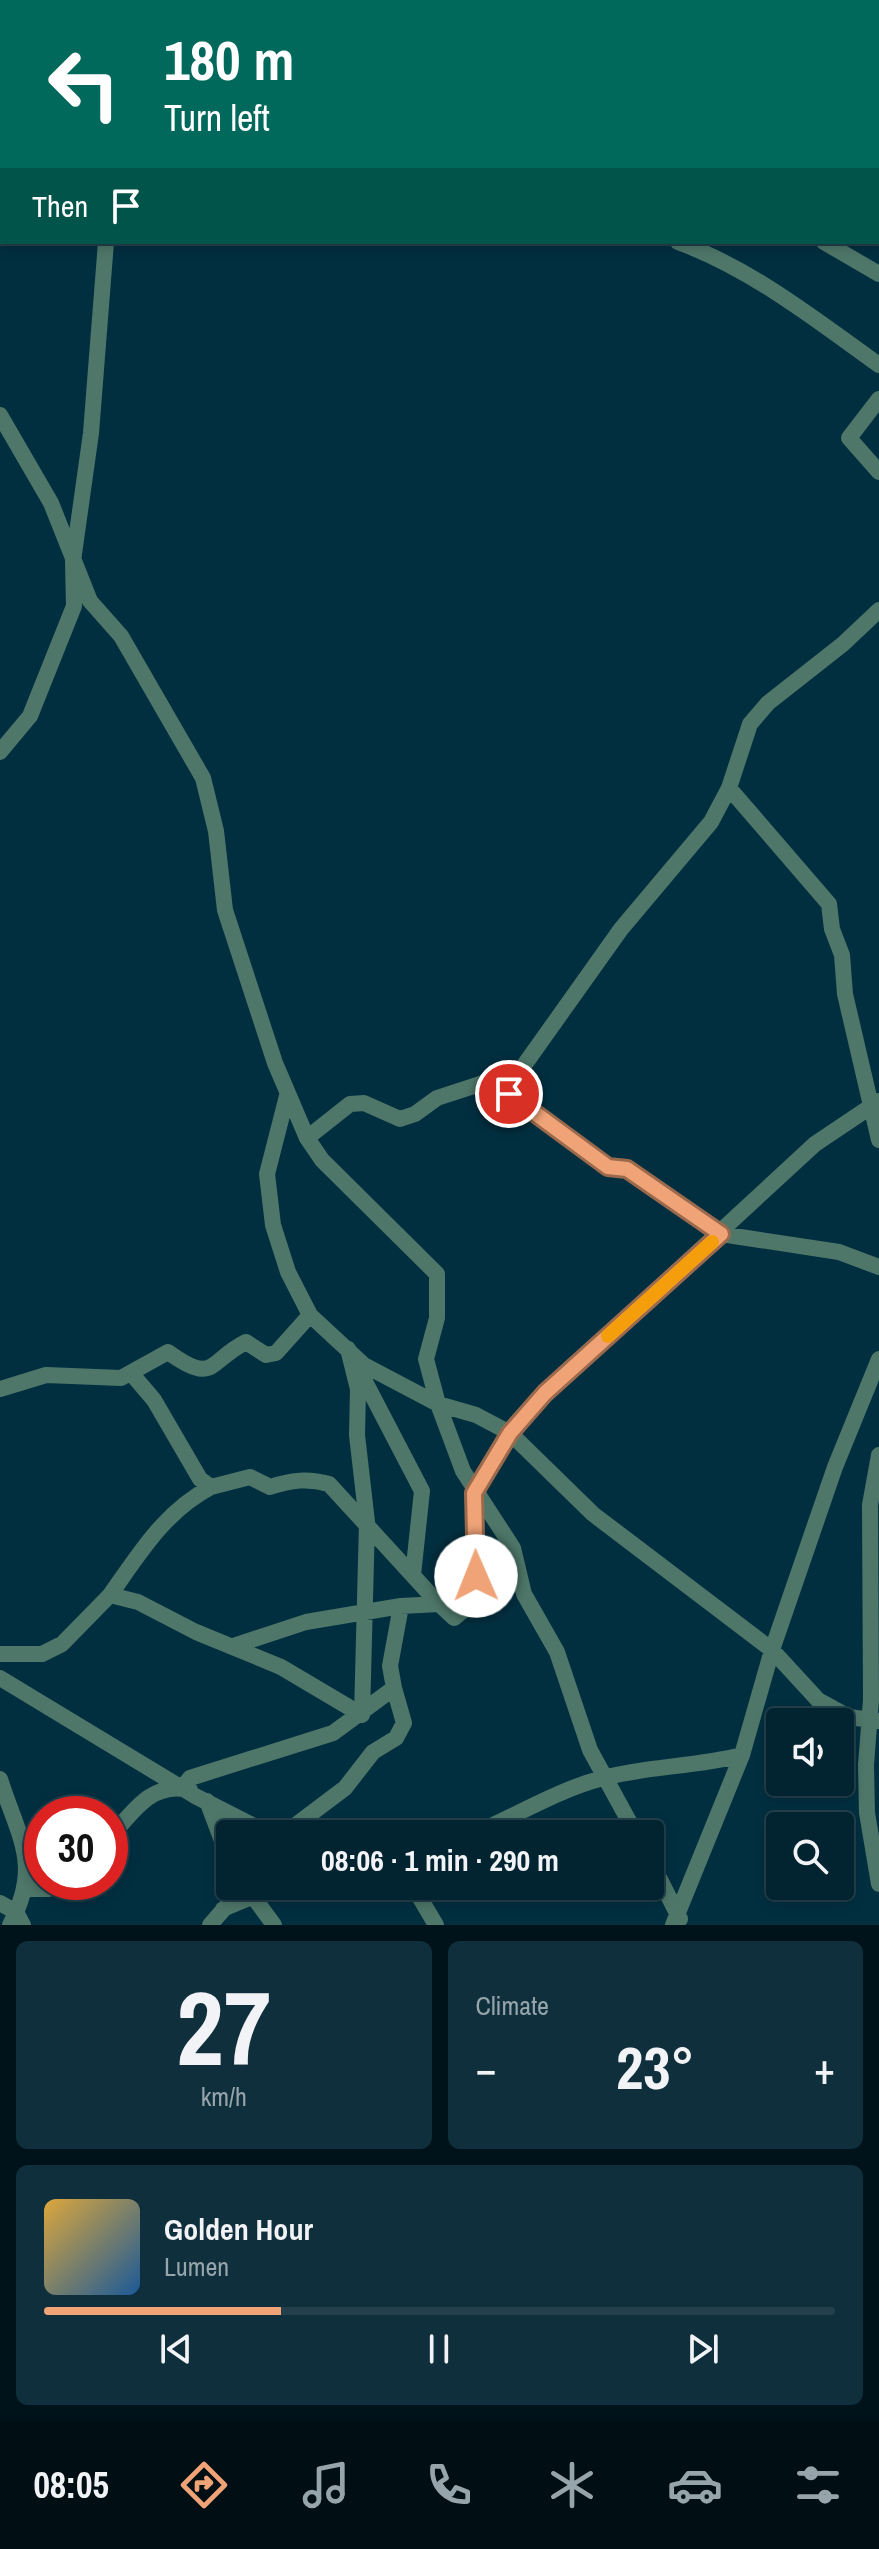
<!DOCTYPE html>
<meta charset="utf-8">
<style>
body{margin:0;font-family:"Archivo Narrow",sans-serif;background:#102f3c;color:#f1f3f6;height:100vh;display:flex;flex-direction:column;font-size:30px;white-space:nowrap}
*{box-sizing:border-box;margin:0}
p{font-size:26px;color:#96a4ab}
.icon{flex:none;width:44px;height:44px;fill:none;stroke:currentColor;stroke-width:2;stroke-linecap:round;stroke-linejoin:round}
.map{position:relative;height:1925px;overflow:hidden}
.details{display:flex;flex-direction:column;gap:16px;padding:16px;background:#01131a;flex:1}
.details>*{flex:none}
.hud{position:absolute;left:0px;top:0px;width:880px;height:244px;box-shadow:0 4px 12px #0003,0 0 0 2px #23404c;background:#00695c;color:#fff;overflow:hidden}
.controls{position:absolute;left:766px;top:1708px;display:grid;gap:16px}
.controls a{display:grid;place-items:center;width:88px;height:88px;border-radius:8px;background:#022330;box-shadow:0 4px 12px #0003,0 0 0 2px #23404c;font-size:40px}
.speed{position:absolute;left:24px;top:1796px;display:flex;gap:16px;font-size:40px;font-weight:700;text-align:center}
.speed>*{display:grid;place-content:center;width:104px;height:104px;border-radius:50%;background:#022330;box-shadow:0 4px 12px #0003,0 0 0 2px #23404c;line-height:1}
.speed .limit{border:12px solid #d22;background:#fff;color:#111}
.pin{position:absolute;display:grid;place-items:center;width:68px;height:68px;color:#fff;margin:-34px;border:4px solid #fff;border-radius:50%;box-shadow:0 2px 8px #0007}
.me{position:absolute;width:88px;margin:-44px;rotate:359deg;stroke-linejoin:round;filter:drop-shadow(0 0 6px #0008)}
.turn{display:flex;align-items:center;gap:28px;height:168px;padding:0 32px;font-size:36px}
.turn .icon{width:104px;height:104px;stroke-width:2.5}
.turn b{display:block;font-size:56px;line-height:68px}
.then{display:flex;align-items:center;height:76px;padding:0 32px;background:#0003;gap:16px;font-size:30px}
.big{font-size:60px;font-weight:800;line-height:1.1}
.details .widget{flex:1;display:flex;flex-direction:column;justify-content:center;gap:12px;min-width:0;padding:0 28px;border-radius:12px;background:#102f3c}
.details .dial{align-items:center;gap:0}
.dial b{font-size:104px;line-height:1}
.song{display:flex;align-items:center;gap:24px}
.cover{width:96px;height:96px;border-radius:12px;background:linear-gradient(135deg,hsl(40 70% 55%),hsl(210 70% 35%))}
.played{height:8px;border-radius:4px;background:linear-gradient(90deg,#efa377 30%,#23404c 30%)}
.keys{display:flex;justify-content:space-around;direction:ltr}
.heat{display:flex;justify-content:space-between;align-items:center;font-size:44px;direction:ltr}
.details .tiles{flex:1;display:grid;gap:16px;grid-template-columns:1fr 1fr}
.widget:last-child{grid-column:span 2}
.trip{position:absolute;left:216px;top:1820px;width:448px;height:80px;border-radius:8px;background:#022330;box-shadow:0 4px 12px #0003,0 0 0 2px #23404c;font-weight:800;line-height:80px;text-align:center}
.tab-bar{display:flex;height:128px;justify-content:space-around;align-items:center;background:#010e13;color:#96a4ab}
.tab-bar .icon{width:56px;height:56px}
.tab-bar .active{color:#efa377}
.tab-bar b{font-size:36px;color:#f1f3f6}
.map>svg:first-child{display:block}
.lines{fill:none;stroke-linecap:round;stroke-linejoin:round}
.street{stroke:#4e7769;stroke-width:16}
.route-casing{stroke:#9b6a4d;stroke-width:20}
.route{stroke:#efa377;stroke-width:14}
.slow{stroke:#f59e0b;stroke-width:14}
</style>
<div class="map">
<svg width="879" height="1925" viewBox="0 0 879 1925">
<rect width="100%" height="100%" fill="#022f40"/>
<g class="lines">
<!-- street -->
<path class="street" d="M70,0L71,2
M233,0L235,2
M546,0L549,2
M867,2V0
M878,46L879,45
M678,242C752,269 816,320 879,365
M824,242L879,274
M879,399L849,438L879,472
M0,415L51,503L90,601L121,636L203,778L216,831L225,910L275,1063L307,1138L322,1160L437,1274V1318L426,1359L438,1404L463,1471L513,1548L524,1594L557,1652L590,1750L636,1834
M0,752L30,716L74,606L73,561L91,433L106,242
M729,788L829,904L832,929L842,955L845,994L879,1140
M493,1083L608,1167L627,1169L721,1234L839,1252L879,1267
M287,1096L267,1174L273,1225L288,1272L310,1315L364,1365L438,1404L476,1415L510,1433L593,1514L772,1650L818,1700L849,1717L879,1721
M307,1138L350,1104L364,1103L400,1119L415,1114L437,1098L520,1071L621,929L711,822L729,788L750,724L768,703L843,644L879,610
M131,1373L154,1400L200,1479L211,1487L250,1477L270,1487C291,1480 308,1478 329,1484L439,1604
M0,1389L46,1375L121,1378L168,1352C215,1386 208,1361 246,1342L266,1355L276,1353L310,1315
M879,1455L870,1505L871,1700L866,1765L867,1813L879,1884
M110,1595C140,1553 164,1512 211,1487
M233,1646L306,1622L401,1606
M0,1654H42L62,1644L110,1595L138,1602L196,1632L281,1667L362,1715L367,1522L357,1435L358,1389L348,1349L422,1491L413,1575
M0,1678L195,1796L270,1834
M0,1779C19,1839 42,1864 10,1925
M190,1790L186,1783L190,1778L333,1733L394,1688L390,1666L401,1606L439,1604L454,1618L471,1604L476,1576L474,1493L510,1433L545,1393L815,1144L879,1101
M207,1801L230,1862
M284,1834L345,1788L373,1752L396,1738L404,1723L394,1688
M473,1834C516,1816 557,1790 603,1778C648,1766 695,1767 742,1755
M110,1837C132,1814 149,1784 184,1789
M650,1860L680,1919
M413,1886L436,1925
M24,1889H48L65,1882
M249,1891L274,1925
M0,1903L16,1912L23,1925
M223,1909L277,1886
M210,1925L244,1886
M673,1925L742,1755L772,1650L835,1467L879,1359"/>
</g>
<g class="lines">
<defs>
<path id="route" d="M476,1576L474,1493L510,1433L545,1393L721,1234L627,1169L608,1167L509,1094"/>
</defs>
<!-- route casing -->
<use href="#route" class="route-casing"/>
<!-- route -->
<use href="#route" class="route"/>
<!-- slow -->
<path class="slow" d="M608,1336L712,1242"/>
</g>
</svg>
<div class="controls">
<a><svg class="icon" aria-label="sound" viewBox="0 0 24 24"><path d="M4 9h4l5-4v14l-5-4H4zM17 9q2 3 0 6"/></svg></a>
<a><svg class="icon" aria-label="search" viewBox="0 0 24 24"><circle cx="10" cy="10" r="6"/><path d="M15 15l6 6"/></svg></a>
</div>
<div class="speed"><div class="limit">30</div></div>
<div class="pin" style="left:509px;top:1094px;background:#d93025"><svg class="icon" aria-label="arrive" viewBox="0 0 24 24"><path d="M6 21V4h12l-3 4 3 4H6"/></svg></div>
<svg class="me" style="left:476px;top:1576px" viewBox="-20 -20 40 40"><circle r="19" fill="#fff"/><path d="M0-13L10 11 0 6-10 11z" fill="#efa377"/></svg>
<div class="trip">08:06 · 1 min · 290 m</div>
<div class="hud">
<div class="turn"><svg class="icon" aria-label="left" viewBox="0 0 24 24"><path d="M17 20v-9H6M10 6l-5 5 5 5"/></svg><div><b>180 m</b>Turn left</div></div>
<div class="then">Then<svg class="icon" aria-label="arrive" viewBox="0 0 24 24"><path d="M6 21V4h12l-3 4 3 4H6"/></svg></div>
</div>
</div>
<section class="details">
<div class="tiles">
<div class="widget dial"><b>27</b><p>km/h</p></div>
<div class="widget"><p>Climate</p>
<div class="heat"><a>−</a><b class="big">23°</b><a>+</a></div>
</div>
<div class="widget">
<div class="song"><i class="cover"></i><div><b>Golden Hour</b><p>Lumen</p></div></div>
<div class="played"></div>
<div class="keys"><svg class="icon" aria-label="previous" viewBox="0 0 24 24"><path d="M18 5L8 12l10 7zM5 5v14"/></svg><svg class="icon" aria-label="pause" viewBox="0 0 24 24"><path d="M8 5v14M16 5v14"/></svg><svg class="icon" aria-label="next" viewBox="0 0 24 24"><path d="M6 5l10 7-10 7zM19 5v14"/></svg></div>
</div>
</div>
</section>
<nav class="tab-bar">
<b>08:05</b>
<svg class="icon active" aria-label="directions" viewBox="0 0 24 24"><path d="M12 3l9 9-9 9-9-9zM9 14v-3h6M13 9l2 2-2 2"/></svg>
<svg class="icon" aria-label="music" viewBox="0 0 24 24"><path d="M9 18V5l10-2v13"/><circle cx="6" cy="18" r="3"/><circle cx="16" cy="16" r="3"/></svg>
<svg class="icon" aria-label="phone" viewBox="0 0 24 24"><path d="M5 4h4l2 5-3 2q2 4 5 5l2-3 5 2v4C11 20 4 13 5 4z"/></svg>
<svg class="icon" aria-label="climate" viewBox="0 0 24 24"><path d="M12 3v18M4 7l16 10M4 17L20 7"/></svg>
<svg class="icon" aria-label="car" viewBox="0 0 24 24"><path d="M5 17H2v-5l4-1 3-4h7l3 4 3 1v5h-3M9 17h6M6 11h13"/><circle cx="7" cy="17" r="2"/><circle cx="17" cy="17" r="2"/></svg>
<svg class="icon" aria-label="filters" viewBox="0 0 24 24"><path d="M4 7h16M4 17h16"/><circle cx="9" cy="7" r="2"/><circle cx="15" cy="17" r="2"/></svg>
</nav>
